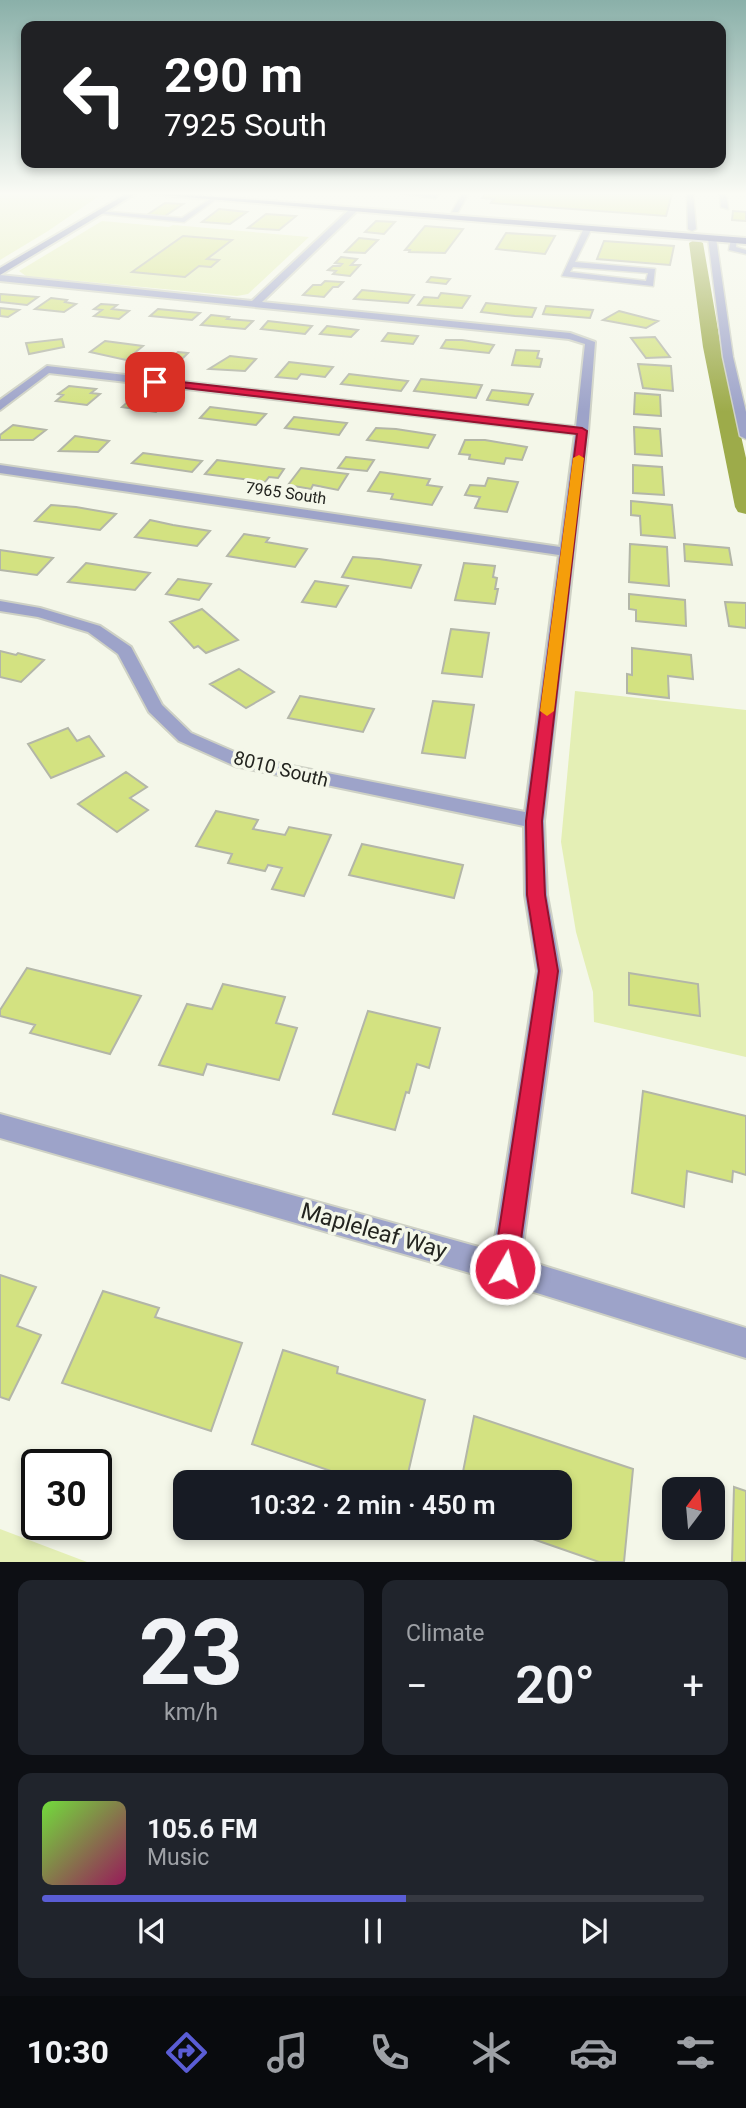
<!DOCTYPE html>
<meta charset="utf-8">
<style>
body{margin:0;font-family:Roboto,sans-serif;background:#20242c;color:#f1f3f6;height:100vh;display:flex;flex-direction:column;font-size:26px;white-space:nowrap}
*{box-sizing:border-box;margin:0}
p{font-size:23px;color:#9ea1a6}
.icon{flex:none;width:38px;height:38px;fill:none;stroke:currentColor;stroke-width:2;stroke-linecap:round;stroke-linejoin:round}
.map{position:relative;height:1562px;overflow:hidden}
.side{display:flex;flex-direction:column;gap:18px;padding:18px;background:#0d0f14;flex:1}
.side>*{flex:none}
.hud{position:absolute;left:21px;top:21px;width:705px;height:147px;border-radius:14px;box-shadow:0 4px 10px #0003;background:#202124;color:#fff;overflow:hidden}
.needle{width:46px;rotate:16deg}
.controls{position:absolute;left:662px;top:1477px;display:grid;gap:14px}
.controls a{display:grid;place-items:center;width:63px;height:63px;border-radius:14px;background:#171b24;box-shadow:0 4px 10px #0003;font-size:35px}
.speed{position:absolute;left:21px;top:1449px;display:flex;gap:14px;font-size:35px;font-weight:700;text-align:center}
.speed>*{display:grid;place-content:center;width:91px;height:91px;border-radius:50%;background:#171b24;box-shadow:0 4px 10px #0003;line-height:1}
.speed .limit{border:4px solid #111;border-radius:10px;background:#fff;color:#111}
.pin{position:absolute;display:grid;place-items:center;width:60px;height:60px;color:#fff;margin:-30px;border-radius:14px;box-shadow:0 4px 10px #0006}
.me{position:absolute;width:77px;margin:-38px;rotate:8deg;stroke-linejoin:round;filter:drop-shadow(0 0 5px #0008)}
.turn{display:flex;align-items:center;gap:24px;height:147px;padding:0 28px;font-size:32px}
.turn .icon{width:91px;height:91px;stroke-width:2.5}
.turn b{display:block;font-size:49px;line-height:60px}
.big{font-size:52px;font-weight:600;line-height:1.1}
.side .tile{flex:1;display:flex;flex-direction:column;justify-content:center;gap:10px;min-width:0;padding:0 24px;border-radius:14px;background:#20242c}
.side .dial{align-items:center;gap:0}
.dial b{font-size:91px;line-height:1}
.song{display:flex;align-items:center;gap:21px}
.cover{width:84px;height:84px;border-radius:10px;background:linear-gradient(135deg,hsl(100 70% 55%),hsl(330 70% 35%))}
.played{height:7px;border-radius:4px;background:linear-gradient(90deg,#5a5dd5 55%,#363941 55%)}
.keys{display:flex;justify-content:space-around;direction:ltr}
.heat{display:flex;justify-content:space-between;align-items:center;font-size:38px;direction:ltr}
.side .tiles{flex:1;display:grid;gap:18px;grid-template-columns:1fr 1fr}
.tile:last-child{grid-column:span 2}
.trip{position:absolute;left:173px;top:1470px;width:399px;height:70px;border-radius:14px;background:#171b24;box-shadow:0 4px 10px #0003;font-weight:600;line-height:70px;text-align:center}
.dock{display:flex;height:112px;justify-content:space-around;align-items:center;background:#090b0e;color:#9ea1a6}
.dock .icon{width:49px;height:49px}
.dock .current{color:#5a5dd5}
.dock b{font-size:32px;color:#f1f3f6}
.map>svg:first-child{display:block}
.green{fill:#e4efb5}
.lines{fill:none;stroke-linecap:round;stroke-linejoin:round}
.canal{fill:#9dab4a;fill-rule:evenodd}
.building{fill:#d3e281;stroke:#b3b6a8;stroke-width:2}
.service-casing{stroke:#ced1c5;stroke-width:3}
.minor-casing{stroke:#ced1c5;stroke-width:4}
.secondary-casing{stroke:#ced1c5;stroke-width:4}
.primary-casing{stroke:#ced1c5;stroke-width:4}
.service{fill:#9da3c9;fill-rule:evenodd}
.minor{fill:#9da3c9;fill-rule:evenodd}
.secondary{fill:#737bb1;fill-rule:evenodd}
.primary{fill:#575d9f;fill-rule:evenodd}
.route{fill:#e11d48;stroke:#92132f;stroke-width:2}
.slow{fill:#f59e0b}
.labels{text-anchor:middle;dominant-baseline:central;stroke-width:7;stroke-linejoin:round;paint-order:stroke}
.far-street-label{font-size:16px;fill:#23241f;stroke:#f4f7e9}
.street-label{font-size:19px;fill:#23241f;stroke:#f4f7e9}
.near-street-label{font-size:23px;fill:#23241f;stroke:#f4f7e9}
</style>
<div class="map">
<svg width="746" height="1562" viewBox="0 0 746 1562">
<rect width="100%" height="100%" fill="#f4f7e9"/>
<!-- green -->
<path class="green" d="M0,194H93L99,196L48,231L0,260Z
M102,221L169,227L173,225L309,237L248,294L237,296L26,276L19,271Z
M575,691L746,710V1057L594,1022L593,992L576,932L561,842Z
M0,1529L87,1562H0Z"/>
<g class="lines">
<!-- canal -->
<path class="canal" d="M696,239L703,243L721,347L746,458V514L738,512L735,507L703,347L689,243Z"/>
</g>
<!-- building -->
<path class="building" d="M485,194H672L666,216L491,203L494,199L482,198Z
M165,203L183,204L165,216L147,215Z
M219,209L247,212L230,224L202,222Z
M733,211L746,212V221L732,220Z
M266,214L296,216L279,230L248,228Z
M376,221L395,222L384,234L365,232Z
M425,226L463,229L445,253L409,252L410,250H405Z
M506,233L522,234L555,236L545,254L496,249Z
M183,236L232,240L207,259L219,260L211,267L199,266L185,277L132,272Z
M359,238L378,240L365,253L345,252Z
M604,241L674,246L670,265L597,259Z
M341,257L357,259L351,265H360L350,276L333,274L336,271L328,270L333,266H340L342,264L335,263Z
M431,277L450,279L446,284L427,282Z
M325,281L343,282L338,287H333L324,297L303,295L313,285H321Z
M362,290L414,295L408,303L354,299Z
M441,293L470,296L462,308L418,305L424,297L438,298Z
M0,294H1L38,297L27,305L0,302Z
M51,298L67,300L65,302L76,304L64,312L35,309Z
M486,303L536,308L532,317L515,316L481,312Z
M101,304L117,305L112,309L129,311L119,319L94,316L102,310L94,309Z
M546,306L593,310L590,318L543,314Z
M0,308L19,310L8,317L0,316Z
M158,309L200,313L192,320L150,316Z
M619,311L658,321L646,328L603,320Z
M211,315L229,317L227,319L253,321L245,329L201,325Z
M268,321L312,326L305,334L261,329Z
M327,326L358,330L351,337L320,334Z
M388,333L418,336L413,344L382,341Z
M655,337L670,357L646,358L631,338Z
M62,339L64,347L29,354L26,343Z
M446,340H462L494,345L489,353L441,348Z
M105,341L143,346L126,360L90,352Z
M516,350L539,351L537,358L542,359L540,367L512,365Z
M178,352L188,353L175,366L143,362L153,354L173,356Z
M230,356L256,359L245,371L209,369Z
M289,362L333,367L325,377L301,374L297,379L276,377Z
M638,364L671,366L673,391L643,388Z
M349,374L408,381L401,391L341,384Z
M421,379L482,385L476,398L414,391Z
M69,386L96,389L91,393L100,394L87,405L56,401L63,395L58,394Z
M492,390L533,394L528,405L487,400Z
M635,393L660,395L661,416L634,414Z
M133,397L167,402L156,412L122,407Z
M210,407L266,414L256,425L200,418Z
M294,417L347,423L339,435L285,428Z
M13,425L46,430L33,440H0V435Z
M634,427L660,429L662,456L635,454Z
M376,428L396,429L435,435L428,448L367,440Z
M75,436L109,441L98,452L59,451Z
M465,440H485L527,447L522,460L506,458L504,464L469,459L470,455L459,454Z
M143,453L202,461L192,472L132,463Z
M346,457L374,460L367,471L338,468Z
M217,460L284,469L278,478L269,477L265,482L205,474Z
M633,465L662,467L664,495L633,493Z
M301,468L348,474L338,490L313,485L311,489L288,485Z
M380,472L430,479L427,485L442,487L432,505L391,499L393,494L368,491Z
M488,478L518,482L507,512L475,508L480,497L465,495L470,485L485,486Z
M631,501L672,505L675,538L641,535L640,516L631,515Z
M51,505L76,507L116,514L100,530L35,521Z
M150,520L173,525L210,531L197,546L135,537Z
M244,534L269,538L266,542L307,549L295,567L227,556Z
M630,544L667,547L669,586L629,582Z
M684,544L729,548L732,565L685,561Z
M0,550L53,558L37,575L0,570Z
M353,557L379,559L421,565L411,588L342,577Z
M86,563L150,573L135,590L68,582Z
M464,563L495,566L493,577L497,578L495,589H498L495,604L455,600Z
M178,579L211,584L199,600L166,594Z
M315,581L348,586L336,607L302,602Z
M629,594L685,600L686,626L636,621V610L629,609Z
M725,602L746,603V628L729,626Z
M202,609L238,640L206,653L198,646L194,648L170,622Z
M451,629L489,633L482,677L442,673Z
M632,648L691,655L693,679L668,676L669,698L627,693V674L632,675Z
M0,651L16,655L18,653L44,660L21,682L0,677Z
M239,669L274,692L246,708L210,684Z
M300,696L374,709L363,732L288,718Z
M433,701L474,705L465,758L422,753Z
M68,728L77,741L89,736L104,756L51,778L28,744Z
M126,772L147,787L130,798L148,810L117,832L78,804Z
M216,811L258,820L253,829L285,835L289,827L331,835L304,896L272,889L282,868L268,865L265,871L228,863L232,854L196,846Z
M362,844L463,865L454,898L349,875Z
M27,968L141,996L110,1054L30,1033L35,1025L0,1016V1010Z
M629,973L698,984L700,1016L629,1005Z
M223,984L285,997L276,1023L297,1028L279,1080L207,1064L203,1075L159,1065L187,1004L212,1009Z
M368,1011L440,1028L429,1068L417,1064L409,1093L406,1092L395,1130L333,1114Z
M643,1091L746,1116V1175L733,1171L732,1182L687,1171L684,1207L632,1193Z
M0,1275L36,1287L17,1326L41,1335L9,1400L0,1397Z
M103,1291L159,1308L155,1317L242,1343L211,1431L62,1383Z
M283,1350L338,1367L337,1373L425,1400L406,1482H363L252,1444Z
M474,1416L633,1469L624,1562H599L501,1528H560V1482H461Z
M734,1487L746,1491V1562H732Z"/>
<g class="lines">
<defs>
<path id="service" d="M402,194H440L435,198Z
M462,194H468L458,212H452Z
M687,194H693L696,229L692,231L688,229Z
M720,194H726L728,209L721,207Z
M213,197L215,200L184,222L94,213L98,211L182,218Z
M588,226L592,228L575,262L655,269L653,286L562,276L584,228ZM573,267L648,273L646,281L570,272Z
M712,236L716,238L733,357L746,412V439L740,436L723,357L708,238Z
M731,238H737L736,247L746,250V254L729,250Z"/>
<path id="minor" d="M351,208L358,210L262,302L570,333L595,342L588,431L544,821L547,895L561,971L521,1259L746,1328V1358L505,1283L0,1138V1114L493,1251L537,971L525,895L524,826L235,766L179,741L149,712L118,654L88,632L38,617L0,611V601L40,608L100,626L131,647L162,705L191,733L246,757L525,812L559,555L0,473V465L560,547L575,434L49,373L0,410V400L47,366L576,427L585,344L569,339L0,281V275L252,301Z"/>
<path id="secondary" d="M126,194H135L0,275V268Z"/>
<path id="primary" d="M150,194H179L746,238V244Z"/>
</defs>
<!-- service casing -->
<use href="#service" class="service-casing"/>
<!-- minor casing -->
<use href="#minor" class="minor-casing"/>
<!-- secondary casing -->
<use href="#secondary" class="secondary-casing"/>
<!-- primary casing -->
<use href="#primary" class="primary-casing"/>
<!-- service -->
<use href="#service" class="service"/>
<!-- minor -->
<use href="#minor" class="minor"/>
<!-- secondary -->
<use href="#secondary" class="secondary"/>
<!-- primary -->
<use href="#primary" class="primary"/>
</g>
<!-- sky -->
<linearGradient id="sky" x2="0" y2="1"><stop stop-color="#8ab0a9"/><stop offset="0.47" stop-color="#fafbf5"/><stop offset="1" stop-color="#fafbf5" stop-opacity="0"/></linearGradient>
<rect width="746" height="412" fill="url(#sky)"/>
<!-- route -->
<path class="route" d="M155,379L582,428L587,431L542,821L545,895L558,971L517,1269L514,1277L505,1281L497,1277L493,1269L539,971L527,895L526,821L577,434L151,384V380Z"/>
<!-- slow -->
<path class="slow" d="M579,455L584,458L554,711L547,716L540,711L573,458Z"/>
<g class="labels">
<!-- far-street labels -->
<g class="far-street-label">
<text transform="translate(286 493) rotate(8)">7965 South</text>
</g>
<!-- street labels -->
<g class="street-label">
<text transform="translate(281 769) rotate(14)">8010 South</text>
</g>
<!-- near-street labels -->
<g class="near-street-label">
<text transform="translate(374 1231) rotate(16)">Mapleleaf Way</text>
</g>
</g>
</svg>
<div class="controls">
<a><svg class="needle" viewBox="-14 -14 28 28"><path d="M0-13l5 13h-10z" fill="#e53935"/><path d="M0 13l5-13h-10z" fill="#9ea1a6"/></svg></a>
</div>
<div class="speed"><div class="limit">30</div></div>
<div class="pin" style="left:155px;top:382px;background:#d93025"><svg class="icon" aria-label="arrive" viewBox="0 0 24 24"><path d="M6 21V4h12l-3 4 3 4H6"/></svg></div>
<svg class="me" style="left:505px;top:1269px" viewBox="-20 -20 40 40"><circle r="17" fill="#e11d48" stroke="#fff" stroke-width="3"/><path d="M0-11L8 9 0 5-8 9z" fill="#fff"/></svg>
<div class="trip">10:32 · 2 min · 450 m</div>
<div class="hud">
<div class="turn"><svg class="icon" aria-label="left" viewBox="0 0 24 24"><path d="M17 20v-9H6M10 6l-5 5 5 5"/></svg><div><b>290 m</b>7925 South</div></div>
</div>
</div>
<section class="side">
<div class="tiles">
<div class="tile dial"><b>23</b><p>km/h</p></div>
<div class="tile"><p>Climate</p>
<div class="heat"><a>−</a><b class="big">20°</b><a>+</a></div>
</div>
<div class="tile">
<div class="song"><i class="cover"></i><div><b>105.6 FM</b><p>Music</p></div></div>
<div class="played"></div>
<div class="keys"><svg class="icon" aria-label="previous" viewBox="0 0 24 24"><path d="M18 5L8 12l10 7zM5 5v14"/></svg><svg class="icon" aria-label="pause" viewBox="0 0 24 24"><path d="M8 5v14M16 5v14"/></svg><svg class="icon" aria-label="next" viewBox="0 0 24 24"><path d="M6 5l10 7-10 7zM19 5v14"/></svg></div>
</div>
</div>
</section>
<nav class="dock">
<b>10:30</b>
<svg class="icon current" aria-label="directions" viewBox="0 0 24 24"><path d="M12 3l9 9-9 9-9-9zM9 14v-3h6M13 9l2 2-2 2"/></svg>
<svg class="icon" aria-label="music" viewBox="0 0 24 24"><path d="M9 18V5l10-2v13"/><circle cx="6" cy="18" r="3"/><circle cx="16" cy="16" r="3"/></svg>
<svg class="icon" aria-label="phone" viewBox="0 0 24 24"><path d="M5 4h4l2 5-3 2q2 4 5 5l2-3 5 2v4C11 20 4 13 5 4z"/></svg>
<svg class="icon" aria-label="climate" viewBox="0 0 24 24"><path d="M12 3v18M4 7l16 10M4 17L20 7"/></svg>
<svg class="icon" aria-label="car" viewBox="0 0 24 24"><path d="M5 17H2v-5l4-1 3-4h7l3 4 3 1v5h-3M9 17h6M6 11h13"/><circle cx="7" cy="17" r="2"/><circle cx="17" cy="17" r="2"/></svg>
<svg class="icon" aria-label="filters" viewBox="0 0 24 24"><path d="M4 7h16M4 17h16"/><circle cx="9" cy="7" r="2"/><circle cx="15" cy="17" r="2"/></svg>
</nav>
